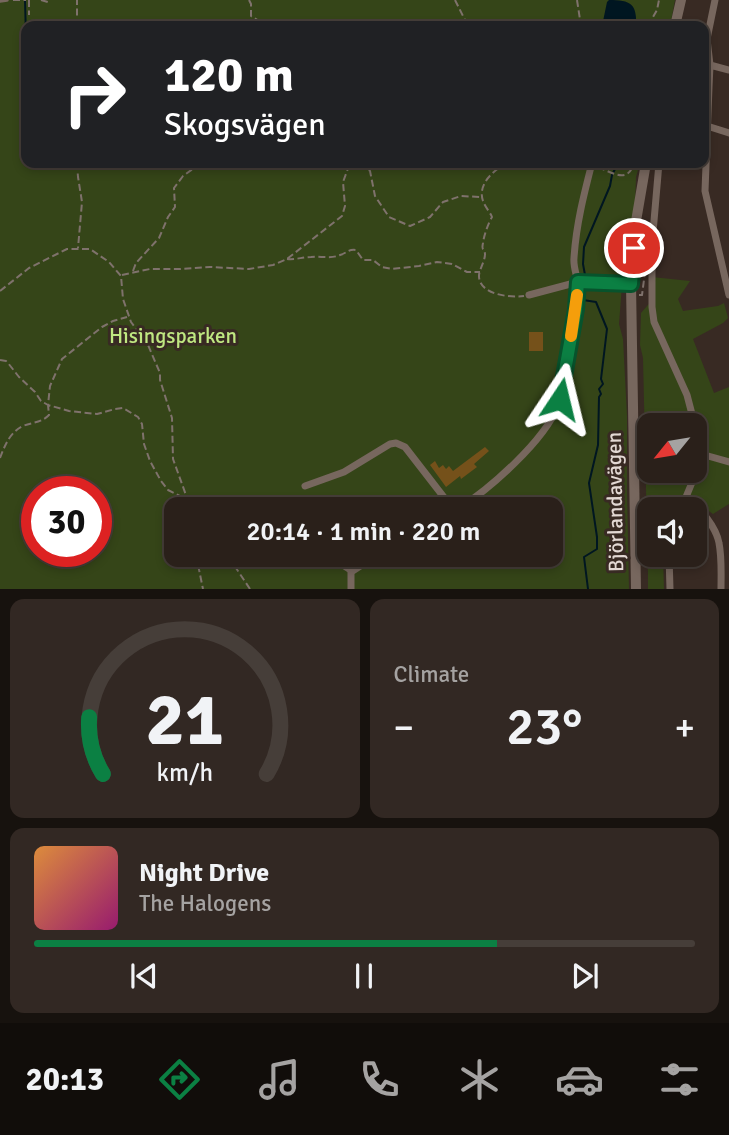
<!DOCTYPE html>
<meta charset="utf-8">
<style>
body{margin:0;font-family:Signika,sans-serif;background:#322823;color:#f1f3f6;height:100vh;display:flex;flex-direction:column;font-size:26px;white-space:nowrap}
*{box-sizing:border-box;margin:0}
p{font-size:23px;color:#a5a3a2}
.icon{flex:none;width:38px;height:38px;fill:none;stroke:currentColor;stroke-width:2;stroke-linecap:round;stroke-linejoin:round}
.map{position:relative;height:589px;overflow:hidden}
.details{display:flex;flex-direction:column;gap:10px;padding:10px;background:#17120e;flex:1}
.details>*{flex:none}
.banner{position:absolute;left:21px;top:21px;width:688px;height:147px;border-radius:14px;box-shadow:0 4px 10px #0003,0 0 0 2px #463e39;background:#202124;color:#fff;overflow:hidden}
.needle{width:46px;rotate:240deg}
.tools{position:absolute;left:637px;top:413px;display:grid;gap:14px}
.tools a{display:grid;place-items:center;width:70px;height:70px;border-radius:14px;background:#2a201a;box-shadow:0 4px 10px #0003,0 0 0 2px #463e39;font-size:35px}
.speed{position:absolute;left:21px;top:476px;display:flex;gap:14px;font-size:35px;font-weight:700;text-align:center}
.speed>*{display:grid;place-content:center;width:91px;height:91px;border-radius:50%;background:#2a201a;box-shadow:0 4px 10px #0003,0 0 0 2px #463e39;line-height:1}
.speed .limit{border:10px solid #d22;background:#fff;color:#111}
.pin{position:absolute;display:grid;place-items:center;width:60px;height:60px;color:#fff;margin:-30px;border:4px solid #fff;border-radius:50%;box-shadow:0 2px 7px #0007}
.me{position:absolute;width:77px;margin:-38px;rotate:10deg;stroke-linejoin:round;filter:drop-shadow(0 0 5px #0008)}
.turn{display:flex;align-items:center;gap:24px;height:147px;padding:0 28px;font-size:32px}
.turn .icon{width:91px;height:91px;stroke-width:2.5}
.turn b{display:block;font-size:49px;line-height:60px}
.big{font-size:52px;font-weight:600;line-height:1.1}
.details .card{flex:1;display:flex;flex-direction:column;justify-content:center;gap:10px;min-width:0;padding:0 24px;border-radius:14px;background:#322823}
.details .dial{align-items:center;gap:0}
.dial svg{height:182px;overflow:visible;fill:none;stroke:#463e39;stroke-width:7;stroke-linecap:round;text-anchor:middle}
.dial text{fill:#f1f3f6;stroke:none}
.song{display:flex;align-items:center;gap:21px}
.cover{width:84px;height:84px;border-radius:10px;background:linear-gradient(135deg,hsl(30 70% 55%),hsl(320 70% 35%))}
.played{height:7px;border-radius:4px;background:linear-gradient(90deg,#0b8043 70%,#463e39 70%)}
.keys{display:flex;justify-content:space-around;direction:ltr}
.heat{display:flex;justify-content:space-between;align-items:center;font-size:38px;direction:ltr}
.details .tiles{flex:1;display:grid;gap:10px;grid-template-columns:1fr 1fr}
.card:last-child{grid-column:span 2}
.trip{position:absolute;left:164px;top:497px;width:399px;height:70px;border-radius:14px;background:#2a201a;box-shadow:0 4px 10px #0003,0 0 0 2px #463e39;font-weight:600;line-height:70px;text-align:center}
.tabs{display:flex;height:112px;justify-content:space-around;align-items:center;background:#110d0a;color:#a5a3a2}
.tabs .icon{width:49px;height:49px}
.tabs .active{color:#0b8043}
.tabs b{font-size:32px;color:#f1f3f6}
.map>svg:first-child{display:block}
.green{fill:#354518;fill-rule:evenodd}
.water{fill:#001621}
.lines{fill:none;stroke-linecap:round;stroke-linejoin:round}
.stream{stroke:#001621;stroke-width:2}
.building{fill:#75511a}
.path{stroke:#7f726c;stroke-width:2;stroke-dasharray:7 3.5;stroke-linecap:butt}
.lane{stroke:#77675e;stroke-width:3.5}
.street{stroke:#77675e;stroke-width:7}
.secondary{stroke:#77675e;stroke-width:10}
.route-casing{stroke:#07532c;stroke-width:18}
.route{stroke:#0b8043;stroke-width:12}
.slow{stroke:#f59e0b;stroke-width:12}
.labels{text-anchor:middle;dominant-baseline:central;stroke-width:6;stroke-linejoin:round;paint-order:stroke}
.park-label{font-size:21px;fill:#bfe781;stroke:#382a23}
.street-label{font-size:21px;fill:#e3d9d4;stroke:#382a23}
</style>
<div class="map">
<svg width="729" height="589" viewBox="0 0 729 589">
<rect width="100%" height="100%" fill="#382a23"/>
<!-- green -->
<path class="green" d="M0,0H675L670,26H26V163H640L636,177L635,206L631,233L623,272L619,324L623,339L627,416V489L629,589H0ZM37,492H96V551H37ZM177,509H551V555H177Z
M652,277L690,281L678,299L683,311L718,306L724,303L728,318L723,323L693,339L714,393L729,387V504L713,514L685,494L682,496L675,509H649V555H663L664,589H648V575L643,358L640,345L641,313L653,299ZM649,425H695V471H649Z"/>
<!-- water -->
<path class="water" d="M609,0C631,0 637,4 636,26H602L607,2Z"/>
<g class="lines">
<!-- stream -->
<path class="stream" d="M25,0L26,37
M585,275L583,264L584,247L610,186L612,175L618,163
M585,288L583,300L596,302L607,329L601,379L603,384L599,389L601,394L599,397L598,445L589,483L597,537V549L584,557L588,589"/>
</g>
<!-- building -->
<path class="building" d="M529,332H543V351H529Z
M485,447L489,451L474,464L477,467L461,479L460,476L446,487L430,465L435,461L439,468L443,465L446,469L449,466L453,471Z"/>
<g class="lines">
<!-- path -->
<path class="path" d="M13,0H26
M29,0V15
M41,0L48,2
M249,0L251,4V16L267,26
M455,0L468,26
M577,0L581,26
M77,26V0
M648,26L657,10L659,0
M77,163L78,177L82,202L78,248
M361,163L370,171L375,196L389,217L410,226L430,217L443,202L461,196L481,197
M507,163C494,170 477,184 483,201C485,207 490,212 492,217C488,224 484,235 483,243C481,252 484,246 485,254C485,261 480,268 479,275C478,295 511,298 524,296
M598,167C613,173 628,184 634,163
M287,259C296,260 302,257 311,257C320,256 331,259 340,255C347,253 348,249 356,250L363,260H373L382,267L392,269L419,266L437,262L452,264L467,272H480
M133,271L136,263L159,238L168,217L175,207L174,188L183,176L201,163
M122,275L150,269H179L210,267L249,269L273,265L287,259L342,216L345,206L343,182L350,163
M0,291L29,268L67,249H90L109,262L121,276L123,299L131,322L148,345L160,373V380L172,418L173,459L191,509
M639,295H642L645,272H646
M0,360L6,361L8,363L19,377L35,392L41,401L48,405L69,411L97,414L115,409L123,408L138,417L142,424L144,444L150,461L161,481L168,490L186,499
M0,458C5,445 10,432 23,426C33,422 41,423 49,415L48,405L50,386L62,359L102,327L113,321L127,317
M196,555L203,589
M217,555L232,562L250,589
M246,555L251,558L311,568"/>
<!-- lane -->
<path class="lane" d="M0,1L7,0
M312,563L338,564L349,571"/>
<!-- street -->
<path class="street" d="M715,0L707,39L710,65L709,87L705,191L729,295
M710,65L729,70
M707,126L729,133
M659,163L652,244V307L654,322L687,395L699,441L701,454L698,468L681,509
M529,295L578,282L631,284
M701,454L729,462
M305,486L344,472L390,444L396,443L405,447L453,509
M688,497C700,509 716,526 719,543C722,558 721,574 721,589
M458,509C490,489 544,441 558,406C563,393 564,377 566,364C571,339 580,308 578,284C577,275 573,267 574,258C576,225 584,194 592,163
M669,555L670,589
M351,589V572L377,555"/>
<!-- secondary -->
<path class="secondary" d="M675,26L681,0
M636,589L631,284L635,227L646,163"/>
</g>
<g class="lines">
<defs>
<path id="route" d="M560,399L576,309L578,282L631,284L634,248"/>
</defs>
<!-- route casing -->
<use href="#route" class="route-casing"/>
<!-- route -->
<use href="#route" class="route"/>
<!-- slow -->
<path class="slow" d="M571,336L577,295"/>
</g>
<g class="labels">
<!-- park labels -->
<g class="park-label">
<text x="173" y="336">Hisingsparken</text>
</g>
<!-- street labels -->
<g class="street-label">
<text transform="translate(615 502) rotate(-91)">Björlandavägen</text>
</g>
</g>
</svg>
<div class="tools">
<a><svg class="needle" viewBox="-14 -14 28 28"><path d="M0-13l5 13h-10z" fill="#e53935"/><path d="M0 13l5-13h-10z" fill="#a5a3a2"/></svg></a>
<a><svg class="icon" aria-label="sound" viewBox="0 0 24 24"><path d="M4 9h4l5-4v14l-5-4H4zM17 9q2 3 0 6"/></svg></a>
</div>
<div class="speed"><div class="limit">30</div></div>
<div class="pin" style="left:634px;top:248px;background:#d93025"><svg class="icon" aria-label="arrive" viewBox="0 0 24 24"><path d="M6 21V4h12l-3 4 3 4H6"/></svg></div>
<svg class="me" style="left:560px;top:399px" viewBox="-20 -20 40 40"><path d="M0-17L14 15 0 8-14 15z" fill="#0b8043" stroke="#fff" stroke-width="4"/></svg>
<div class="trip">20:14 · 1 min · 220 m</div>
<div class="banner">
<div class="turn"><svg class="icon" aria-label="right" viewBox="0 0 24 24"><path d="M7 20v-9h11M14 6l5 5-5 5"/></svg><div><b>120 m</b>Skogsvägen</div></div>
</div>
</div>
<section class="details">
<div class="tiles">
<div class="card dial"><svg viewBox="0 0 100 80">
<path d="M14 69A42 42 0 1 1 86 69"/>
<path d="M14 69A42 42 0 0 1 8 44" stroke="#0b8043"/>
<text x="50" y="56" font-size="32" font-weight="700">21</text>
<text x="50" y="72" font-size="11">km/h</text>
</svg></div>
<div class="card"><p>Climate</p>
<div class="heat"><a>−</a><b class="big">23°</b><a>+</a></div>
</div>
<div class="card">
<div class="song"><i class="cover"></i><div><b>Night Drive</b><p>The Halogens</p></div></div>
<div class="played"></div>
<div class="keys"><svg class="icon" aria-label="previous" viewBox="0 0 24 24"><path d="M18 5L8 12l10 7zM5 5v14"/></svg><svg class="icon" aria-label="pause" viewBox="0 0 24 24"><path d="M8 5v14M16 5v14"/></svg><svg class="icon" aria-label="next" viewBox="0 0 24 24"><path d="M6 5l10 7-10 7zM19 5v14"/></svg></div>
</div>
</div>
</section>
<nav class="tabs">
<b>20:13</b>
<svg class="icon active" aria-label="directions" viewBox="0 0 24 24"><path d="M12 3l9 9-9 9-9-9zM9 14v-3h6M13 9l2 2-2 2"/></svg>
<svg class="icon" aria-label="music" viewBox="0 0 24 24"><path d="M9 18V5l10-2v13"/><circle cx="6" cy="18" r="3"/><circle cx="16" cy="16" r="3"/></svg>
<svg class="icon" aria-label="phone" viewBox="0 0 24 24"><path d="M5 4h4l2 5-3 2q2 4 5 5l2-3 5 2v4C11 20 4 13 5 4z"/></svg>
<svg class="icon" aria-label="climate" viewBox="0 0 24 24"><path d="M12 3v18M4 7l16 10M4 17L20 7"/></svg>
<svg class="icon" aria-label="car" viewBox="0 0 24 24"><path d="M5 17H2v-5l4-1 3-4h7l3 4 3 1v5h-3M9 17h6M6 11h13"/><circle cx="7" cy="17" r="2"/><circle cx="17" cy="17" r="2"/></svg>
<svg class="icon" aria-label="filters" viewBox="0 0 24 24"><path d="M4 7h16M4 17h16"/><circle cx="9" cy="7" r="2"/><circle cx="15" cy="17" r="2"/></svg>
</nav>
